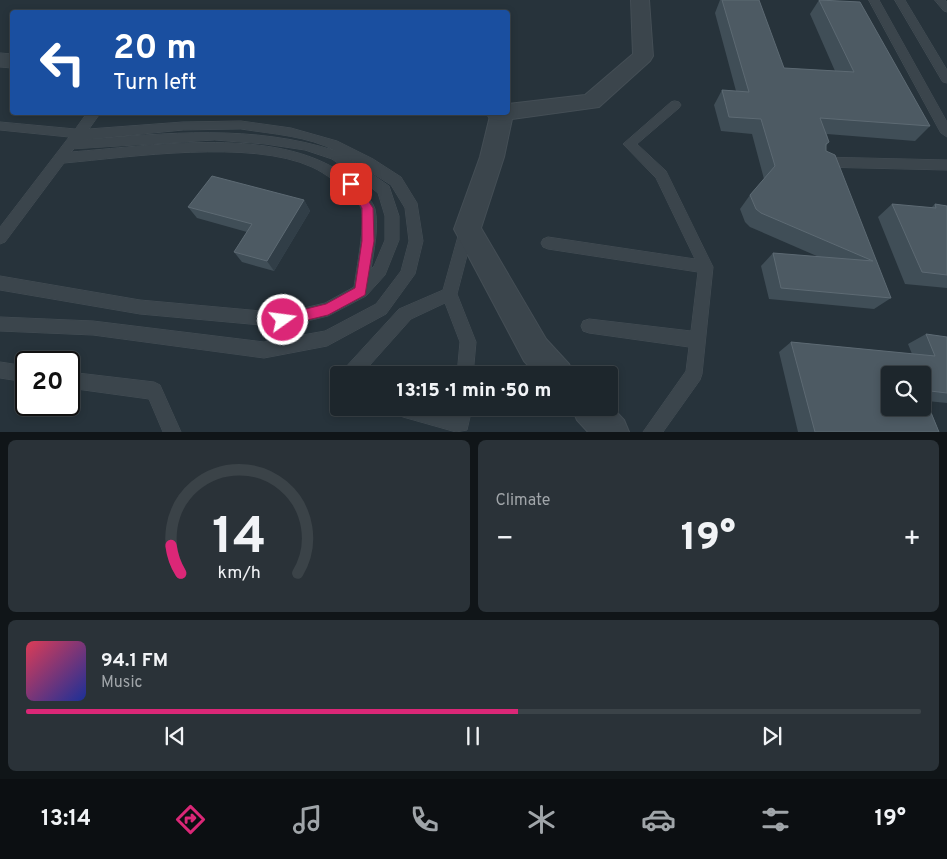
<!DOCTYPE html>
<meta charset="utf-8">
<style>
body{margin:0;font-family:Overpass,sans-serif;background:#2a3238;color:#f1f3f6;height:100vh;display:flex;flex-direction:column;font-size:19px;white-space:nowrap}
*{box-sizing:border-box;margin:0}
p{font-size:16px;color:#a0a5a9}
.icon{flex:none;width:28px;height:28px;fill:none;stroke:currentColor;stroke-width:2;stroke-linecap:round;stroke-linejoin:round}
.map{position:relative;height:432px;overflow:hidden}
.drawer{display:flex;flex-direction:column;gap:8px;padding:8px;background:#101518;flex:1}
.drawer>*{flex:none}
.hud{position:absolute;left:10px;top:10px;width:500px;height:105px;border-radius:5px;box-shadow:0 2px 8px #0003,0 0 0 1px #3b4348;background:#1a4fa0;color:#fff;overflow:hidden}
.controls{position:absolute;left:881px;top:366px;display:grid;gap:10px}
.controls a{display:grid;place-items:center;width:50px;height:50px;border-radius:5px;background:#1d262c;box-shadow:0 2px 8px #0003,0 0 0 1px #3b4348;font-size:25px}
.speed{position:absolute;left:15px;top:351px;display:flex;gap:10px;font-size:25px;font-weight:700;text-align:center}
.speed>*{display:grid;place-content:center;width:65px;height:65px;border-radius:50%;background:#1d262c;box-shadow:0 2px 8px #0003,0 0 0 1px #3b4348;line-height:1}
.speed .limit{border:2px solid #111;border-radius:8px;background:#fff;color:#111}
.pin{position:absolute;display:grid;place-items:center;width:42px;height:42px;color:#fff;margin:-21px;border-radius:10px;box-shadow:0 2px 8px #0006}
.me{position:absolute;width:55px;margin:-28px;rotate:76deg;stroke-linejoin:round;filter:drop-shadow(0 0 4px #0008)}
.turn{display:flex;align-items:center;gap:18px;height:105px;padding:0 20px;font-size:22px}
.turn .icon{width:65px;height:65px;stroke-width:2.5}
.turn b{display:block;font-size:35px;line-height:42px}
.big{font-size:38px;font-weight:800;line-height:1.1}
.drawer .widget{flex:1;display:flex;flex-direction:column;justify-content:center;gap:8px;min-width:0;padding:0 18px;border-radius:8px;background:#2a3238}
.drawer .dial{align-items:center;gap:0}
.dial svg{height:130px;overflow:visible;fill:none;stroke:#3b4348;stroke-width:7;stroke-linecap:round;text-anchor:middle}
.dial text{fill:#f1f3f6;stroke:none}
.song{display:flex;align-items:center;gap:15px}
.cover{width:60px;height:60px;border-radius:8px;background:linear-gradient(135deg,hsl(350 70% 55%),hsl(230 70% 35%))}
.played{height:5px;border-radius:2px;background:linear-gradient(90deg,#db2777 55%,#3b4348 55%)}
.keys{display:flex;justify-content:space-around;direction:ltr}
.heat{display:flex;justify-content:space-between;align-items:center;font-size:28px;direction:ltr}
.drawer .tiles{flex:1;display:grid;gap:8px;grid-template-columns:1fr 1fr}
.widget:last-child{grid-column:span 2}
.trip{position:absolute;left:330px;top:366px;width:288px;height:50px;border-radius:5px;background:#1d262c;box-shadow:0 2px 8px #0003,0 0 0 1px #3b4348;font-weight:800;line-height:50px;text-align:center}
.tab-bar{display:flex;height:80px;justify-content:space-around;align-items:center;background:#0c0f12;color:#a0a5a9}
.tab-bar .icon{width:35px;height:35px}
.tab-bar .active{color:#db2777}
.tab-bar b{font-size:22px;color:#f1f3f6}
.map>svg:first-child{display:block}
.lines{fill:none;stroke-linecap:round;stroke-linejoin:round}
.service-casing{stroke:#444e55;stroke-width:1}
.minor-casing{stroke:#444e55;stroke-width:2}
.tertiary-casing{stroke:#444e55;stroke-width:1}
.service{fill:#3b454c;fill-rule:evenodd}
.minor{fill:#3b454c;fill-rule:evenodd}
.tertiary{fill:#3b454c;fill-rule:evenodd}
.wall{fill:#404e57}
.shaded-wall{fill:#313e47}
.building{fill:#4d5a63;stroke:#5d6a73}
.route{fill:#db2777;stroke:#8e194d}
</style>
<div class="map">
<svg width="947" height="432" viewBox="0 0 947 432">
<rect width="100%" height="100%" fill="#27333b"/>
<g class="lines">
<defs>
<path id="service" d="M869,0H879L947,122V137L941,133Z
M895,0H905L947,70V83L943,82Z
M935,0H945L947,2V12L944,11Z
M675,101L679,102L681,105L679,108L637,144L666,171L713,267L702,374L700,380L663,432H643L686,371L689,347L589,333L583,331L581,326L583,321L589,319L691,331L698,272L548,249L543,247L541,243L543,239L548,237L695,259L656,178L623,144L671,102Z
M88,112H101L89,129L183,122L241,121L291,128L337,141L373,159L401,177L417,203L423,241L415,274L386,314L327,346L264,358L93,335L0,331V317L93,321L264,342L325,331L376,304L401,271L409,241L405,208L391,185L347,157L389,186L399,216V240L385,275L366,296L328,316L283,327L140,314L0,290V276L140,300L283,313L325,303L354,287C356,271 366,221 361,208C355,195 344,186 332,179C326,175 319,170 312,167C251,139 131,157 64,163L5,242L0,244V227L69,137L0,130V122L75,129ZM241,129C273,134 308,136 336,151C253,124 167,133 81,140L183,130ZM215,140L265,144L305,150L332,159L359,178L378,193L385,216V240L374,266L371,269C374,250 379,227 375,209C373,202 366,195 362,190C355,180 347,175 336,169C266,127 150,146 71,152L74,149Z
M821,157L947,160V170L821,167L816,165L815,162L816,159Z
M467,223L472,225L474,229L457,294L476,342L473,375H457L460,342L445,303L411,319L361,375H342L344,369L399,309L443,290L460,229L462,225Z
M0,362L26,366V382L0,378Z
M69,372L154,382L160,385L181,432H163L149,399L69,388Z
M339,380V397L333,395L331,389L333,382Z
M394,408H433L454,413L455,408H472L467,430L456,432L403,417L397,414Z"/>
<path id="minor" d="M631,0H649L653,56L650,61L599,107L512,119L504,157L481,228L546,339L569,364L574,375H537L524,361L454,229L480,157L491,112H508V104L585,95L633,54Z
M609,404L624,420L629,432H588L577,420L572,408H609Z"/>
<path id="tertiary" d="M0,53L12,54V68L0,67Z
M508,106L510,107L514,113L510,119L502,121L489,118L485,112H508Z"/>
</defs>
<!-- service casing -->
<use href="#service" class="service-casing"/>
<!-- minor casing -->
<use href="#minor" class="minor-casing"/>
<!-- tertiary casing -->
<use href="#tertiary" class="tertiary-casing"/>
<!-- service -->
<use href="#service" class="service"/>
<!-- minor -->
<use href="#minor" class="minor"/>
<!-- tertiary -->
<use href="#tertiary" class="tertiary"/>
</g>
<!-- wall -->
<path class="wall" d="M720,0H722L784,68L835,71L810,14L819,0H831L930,126L915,141L827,134L829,142L826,146V151L891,298L874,309L769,299L761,266L773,253L819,257L750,227L745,222L740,209L750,195L764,179L752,134L721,131L714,105L722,90L736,91L715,13Z
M304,200L310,211L274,271L242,262L234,252L247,232L197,218L188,207Z
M892,204L931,208L935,204L947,206V288L905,284L878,217Z
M926,334L947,337V403L927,401L939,432H798L779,352L791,342L912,354L908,344Z"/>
<!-- shaded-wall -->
<path class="shaded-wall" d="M304,200L310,211L274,271L267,261Z"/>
<!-- building -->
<path class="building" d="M722,0H759L784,68L854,72L819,0L860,2L930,126L820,118L829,142L826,144V151L835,155L891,298L781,288L773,253L873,261L761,213L756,209L750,195L775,166L761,119L729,117L722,90L749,92Z
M212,176L304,200L267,261L234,252L252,224L188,207Z
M892,204L936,208L935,204L947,206V275L922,272Z
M926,334L947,337V393L922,390V375H890V408H922V391L939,432H815L791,342L935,356Z"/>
<!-- route -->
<path class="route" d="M351,180L355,181L373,208L374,241L365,295L328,315L283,326L278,324L276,320L278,316L326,304L355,288L362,241V208L346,184Z"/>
</svg>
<div class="controls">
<a><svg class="icon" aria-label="search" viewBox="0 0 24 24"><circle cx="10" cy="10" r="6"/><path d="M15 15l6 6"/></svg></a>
</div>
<div class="speed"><div class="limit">20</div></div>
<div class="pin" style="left:351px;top:184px;background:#d93025"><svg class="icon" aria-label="arrive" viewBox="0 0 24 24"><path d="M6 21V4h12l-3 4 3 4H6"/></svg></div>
<svg class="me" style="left:283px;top:320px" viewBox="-20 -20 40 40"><circle r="17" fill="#db2777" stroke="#fff" stroke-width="3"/><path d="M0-11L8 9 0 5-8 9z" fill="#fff"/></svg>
<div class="trip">13:15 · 1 min · 50 m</div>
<div class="hud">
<div class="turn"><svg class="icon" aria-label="left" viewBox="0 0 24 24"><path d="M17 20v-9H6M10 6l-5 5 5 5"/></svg><div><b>20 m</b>Turn left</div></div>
</div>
</div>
<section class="drawer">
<div class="tiles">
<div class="widget dial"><svg viewBox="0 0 100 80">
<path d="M14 69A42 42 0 1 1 86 69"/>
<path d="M14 69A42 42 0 0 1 8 52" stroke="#db2777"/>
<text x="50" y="56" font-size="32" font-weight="700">14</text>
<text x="50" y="72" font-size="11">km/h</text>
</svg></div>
<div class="widget"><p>Climate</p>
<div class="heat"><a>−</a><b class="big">19°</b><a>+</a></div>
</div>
<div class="widget">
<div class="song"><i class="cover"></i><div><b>94.1 FM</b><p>Music</p></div></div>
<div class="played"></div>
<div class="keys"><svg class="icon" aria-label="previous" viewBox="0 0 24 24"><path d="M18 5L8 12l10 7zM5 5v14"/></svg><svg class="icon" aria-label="pause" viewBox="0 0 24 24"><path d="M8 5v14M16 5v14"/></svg><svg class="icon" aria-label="next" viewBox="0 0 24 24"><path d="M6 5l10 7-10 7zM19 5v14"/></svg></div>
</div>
</div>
</section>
<nav class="tab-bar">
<b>13:14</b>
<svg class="icon active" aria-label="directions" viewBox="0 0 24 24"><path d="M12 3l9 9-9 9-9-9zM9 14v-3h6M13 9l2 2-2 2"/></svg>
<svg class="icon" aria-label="music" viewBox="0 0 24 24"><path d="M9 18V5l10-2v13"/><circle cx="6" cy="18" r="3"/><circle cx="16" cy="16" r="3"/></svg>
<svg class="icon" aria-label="phone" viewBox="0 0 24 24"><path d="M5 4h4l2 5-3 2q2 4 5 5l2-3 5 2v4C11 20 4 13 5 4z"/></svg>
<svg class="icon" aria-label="climate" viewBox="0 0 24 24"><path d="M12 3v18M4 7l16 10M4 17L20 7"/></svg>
<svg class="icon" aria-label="car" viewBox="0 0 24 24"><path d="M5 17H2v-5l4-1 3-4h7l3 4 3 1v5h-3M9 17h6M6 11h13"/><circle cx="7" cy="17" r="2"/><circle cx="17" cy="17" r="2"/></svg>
<svg class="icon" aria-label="filters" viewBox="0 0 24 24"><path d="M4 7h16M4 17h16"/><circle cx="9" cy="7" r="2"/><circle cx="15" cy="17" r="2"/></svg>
<b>19°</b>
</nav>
